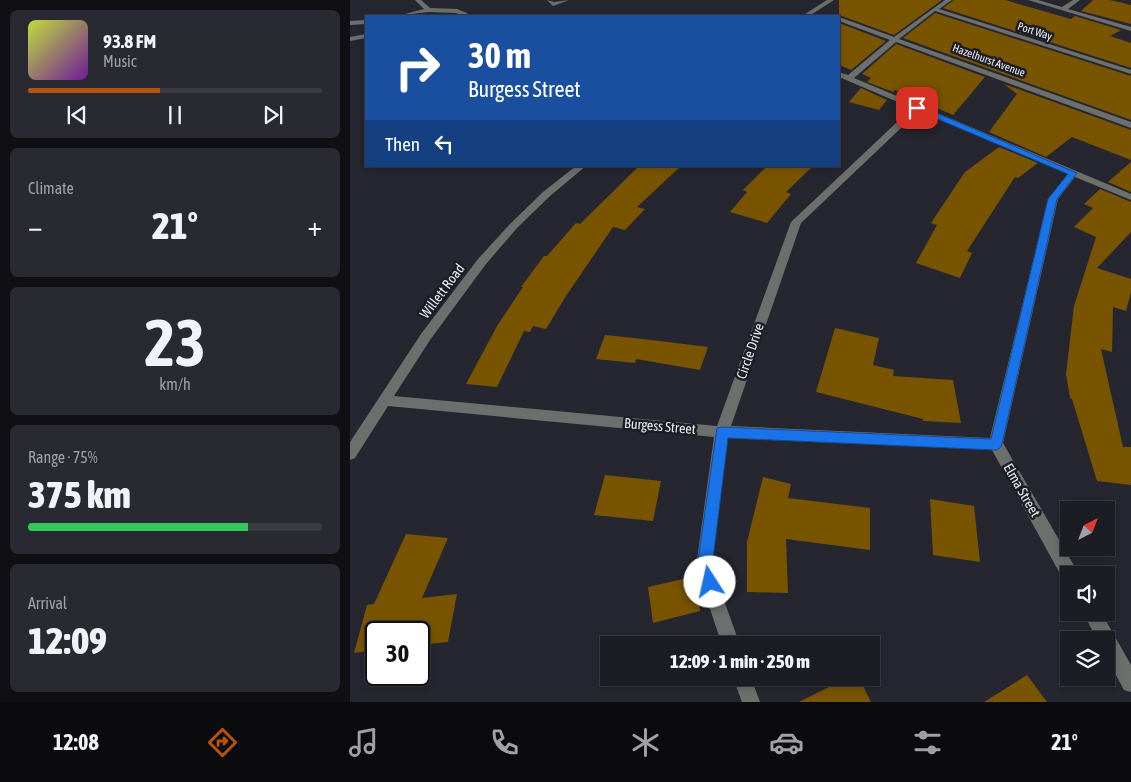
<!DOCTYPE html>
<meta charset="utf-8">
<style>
body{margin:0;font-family:"Asap Condensed",sans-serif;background:#292931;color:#f1f3f6;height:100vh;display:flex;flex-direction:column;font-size:19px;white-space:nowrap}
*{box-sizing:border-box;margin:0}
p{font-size:16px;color:#a0a1a6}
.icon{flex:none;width:28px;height:28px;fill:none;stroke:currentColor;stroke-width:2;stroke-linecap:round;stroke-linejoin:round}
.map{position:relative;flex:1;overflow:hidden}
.details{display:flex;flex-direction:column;gap:10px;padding:10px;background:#0f0f14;width:350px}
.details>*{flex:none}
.banner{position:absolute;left:15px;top:15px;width:475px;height:152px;border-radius:0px;box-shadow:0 2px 8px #0003,0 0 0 1px #3a3a41;background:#1a4fa0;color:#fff;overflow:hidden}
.needle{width:32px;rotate:42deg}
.tools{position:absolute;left:710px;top:501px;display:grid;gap:10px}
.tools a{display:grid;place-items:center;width:55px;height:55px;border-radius:0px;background:#1c1c24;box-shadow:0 2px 8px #0003,0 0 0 1px #3a3a41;font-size:25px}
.speed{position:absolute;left:15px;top:621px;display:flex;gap:10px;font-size:25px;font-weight:700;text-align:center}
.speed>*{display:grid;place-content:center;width:65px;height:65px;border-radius:50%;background:#1c1c24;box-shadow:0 2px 8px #0003,0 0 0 1px #3a3a41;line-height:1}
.speed .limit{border:2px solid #111;border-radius:8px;background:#fff;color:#111}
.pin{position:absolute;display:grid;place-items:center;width:42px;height:42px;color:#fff;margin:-21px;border-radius:10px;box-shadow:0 2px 8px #0006}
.me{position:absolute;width:55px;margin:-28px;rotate:350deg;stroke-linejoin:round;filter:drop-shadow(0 0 4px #0008)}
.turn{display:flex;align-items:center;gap:18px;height:105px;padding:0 20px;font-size:22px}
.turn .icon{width:65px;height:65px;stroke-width:2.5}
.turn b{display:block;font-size:35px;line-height:42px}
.then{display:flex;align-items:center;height:48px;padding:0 20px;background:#0003;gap:10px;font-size:19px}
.big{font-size:38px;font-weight:800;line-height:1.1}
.details .widget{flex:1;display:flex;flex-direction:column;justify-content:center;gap:8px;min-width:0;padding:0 18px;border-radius:8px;background:#292931}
.details .dial{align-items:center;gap:0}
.dial b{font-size:65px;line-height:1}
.song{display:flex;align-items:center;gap:15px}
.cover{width:60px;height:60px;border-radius:8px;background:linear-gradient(135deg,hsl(70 70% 55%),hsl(280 70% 35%))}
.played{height:5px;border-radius:2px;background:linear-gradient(90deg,#b45309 45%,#3a3a41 45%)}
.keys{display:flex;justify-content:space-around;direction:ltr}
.heat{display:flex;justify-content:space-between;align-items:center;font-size:28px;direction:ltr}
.charge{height:8px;border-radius:4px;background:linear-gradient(90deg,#34c759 75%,#3a3a41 0)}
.trip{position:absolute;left:250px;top:636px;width:280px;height:50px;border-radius:0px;background:#1c1c24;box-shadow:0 2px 8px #0003,0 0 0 1px #3a3a41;font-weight:800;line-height:50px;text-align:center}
.tab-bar{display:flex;height:80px;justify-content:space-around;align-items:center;background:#0b0b0e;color:#a0a1a6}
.tab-bar .icon{width:35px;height:35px}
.tab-bar .on{color:#b45309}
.tab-bar b{font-size:22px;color:#f1f3f6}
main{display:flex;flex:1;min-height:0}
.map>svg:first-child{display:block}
.building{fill:#785400}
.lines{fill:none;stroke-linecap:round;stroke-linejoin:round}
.minor{fill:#6b706c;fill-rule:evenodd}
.route{fill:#1a73e8;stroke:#114b97}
.labels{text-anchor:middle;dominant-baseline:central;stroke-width:5;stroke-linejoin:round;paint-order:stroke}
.far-street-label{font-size:11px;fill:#eaeaf1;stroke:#1d1d26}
.street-label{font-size:14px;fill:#eaeaf1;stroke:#1d1d26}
</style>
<main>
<section class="details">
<div class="widget">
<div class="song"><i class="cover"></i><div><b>93.8 FM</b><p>Music</p></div></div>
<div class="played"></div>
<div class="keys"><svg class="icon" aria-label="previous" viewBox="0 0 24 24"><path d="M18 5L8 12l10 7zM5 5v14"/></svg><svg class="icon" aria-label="pause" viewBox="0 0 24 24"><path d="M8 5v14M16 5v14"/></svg><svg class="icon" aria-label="next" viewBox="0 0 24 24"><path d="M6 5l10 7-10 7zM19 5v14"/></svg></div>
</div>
<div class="widget"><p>Climate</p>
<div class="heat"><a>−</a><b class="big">21°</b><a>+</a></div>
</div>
<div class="widget dial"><b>23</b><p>km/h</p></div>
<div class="widget"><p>Range · 75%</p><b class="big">375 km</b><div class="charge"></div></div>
<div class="widget"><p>Arrival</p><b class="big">12:09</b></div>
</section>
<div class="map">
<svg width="781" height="702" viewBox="0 0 781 702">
<rect width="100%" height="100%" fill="#262630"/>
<!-- building -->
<path class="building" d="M489,0H592L544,35L489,15Z
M604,0H655L721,19L725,16L771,30L760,36L781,43V68L593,8Z
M743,0H760L781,5V24L731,11Z
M585,13L781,76V120L553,38Z
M489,23L536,41L501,70L489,65Z
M546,44L635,77L603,115L545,90L543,92L517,82L521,78L512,74Z
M654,84L781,130V160L722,137L696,157L639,132L667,94Z
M511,88L537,100L529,110L499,102Z
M649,147L688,163L668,178L665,177L617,251L622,253L610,278L566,263L587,225L581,223L615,172Z
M781,162V192L758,182Z
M289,166H331L287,207L295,209L275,230L263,227L216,296L196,329L183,326L180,332L174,331L147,387L116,384L147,326L173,287H171L194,256H197L226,223L230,224Z
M417,166H463L436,192L441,194L417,223L380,212L397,192L393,190Z
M750,189L781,202V232L747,268L781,279V292L776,311L763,307L762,352L751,349L773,447H781V485L747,481L722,399L720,398L716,374L724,306L746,237L724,227L743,208L734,204Z
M485,328L529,338L523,365L544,370L543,376L603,380L611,423L573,421V419L466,392Z
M255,335L293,339L358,347L350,370L286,359L285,363L246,359Z
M255,475L311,481L303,521L244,515Z
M413,477L441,484L438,498L520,508V550L436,539L438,593L397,592V542Z
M580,499L624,506L630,562L583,555Z
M56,534L98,538L72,598L107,594L98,642L69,645V632H26V650L4,653L17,605L24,604Z
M346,576L350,611L303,623L298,587Z
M677,675L697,702H634Z
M497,678H509L521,702H449Z"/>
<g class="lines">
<!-- minor -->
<path class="minor" d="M65,0H71L80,8L107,9L117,13L119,16H113L106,13L78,12L47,16L74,9Z
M197,0L204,2L219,0L203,6Z
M477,0H484L459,16H452Z
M595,0H602L589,9L781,70V74L585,11L549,39L781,122V128L546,42L504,78L781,194V200L725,177L708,199L653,443L726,569L728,575H719V583L714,581L642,450L378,438L362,567L390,645H372L346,567L364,437L38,406L5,458L0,460V442L71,334L128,259L160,224L193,192L226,166H236L200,196L167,228L136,264L80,340L44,396L367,426L441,222L562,108L489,77V72L498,75L540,40L489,21V17L544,37ZM569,111L718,174L698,199L640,438L381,426L451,223Z
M678,0H688L712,7L723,0H730L718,9L781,27V31Z
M16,20V24L0,25V21Z
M16,34V38L0,41V37Z
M733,612H751L781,665V692L774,690L756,657V640H747Z
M383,678H401L410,702H392Z"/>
</g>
<!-- route -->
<path class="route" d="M564,106H570L727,173L707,199L652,444L650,448L646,450L378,438L362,567L367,582L365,588L360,590L354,588L347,567L367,428L372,427L641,439L698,199L718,174L564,109Z"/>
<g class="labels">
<!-- far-street labels -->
<g class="far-street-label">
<text transform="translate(685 31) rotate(18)">Port Way</text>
<text transform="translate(639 60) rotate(20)">Hazelhurst Avenue</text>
</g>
<!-- street labels -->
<g class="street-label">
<text transform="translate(92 291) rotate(-53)">Willett Road</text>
<text transform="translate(400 351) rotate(-71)">Circle Drive</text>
<text transform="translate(310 426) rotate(5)">Burgess Street</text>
<text transform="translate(672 490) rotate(60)">Elma Street</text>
</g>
</g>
</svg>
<div class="tools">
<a><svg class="needle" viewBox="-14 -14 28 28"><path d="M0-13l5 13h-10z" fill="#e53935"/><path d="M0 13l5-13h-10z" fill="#a0a1a6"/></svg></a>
<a><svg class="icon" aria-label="sound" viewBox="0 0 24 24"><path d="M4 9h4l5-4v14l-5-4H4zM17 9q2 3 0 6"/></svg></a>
<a><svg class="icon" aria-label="layers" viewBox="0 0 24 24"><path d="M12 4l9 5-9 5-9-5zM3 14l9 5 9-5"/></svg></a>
</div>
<div class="speed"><div class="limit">30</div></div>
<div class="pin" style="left:567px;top:108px;background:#d93025"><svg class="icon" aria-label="arrive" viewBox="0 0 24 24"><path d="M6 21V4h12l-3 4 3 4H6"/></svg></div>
<svg class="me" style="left:360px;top:582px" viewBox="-20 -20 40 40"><circle r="19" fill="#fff"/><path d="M0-13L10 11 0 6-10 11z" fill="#1a73e8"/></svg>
<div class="trip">12:09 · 1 min · 250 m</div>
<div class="banner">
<div class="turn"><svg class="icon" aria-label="right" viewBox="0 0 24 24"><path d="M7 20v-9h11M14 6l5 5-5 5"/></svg><div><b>30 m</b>Burgess Street</div></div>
<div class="then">Then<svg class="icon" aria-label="left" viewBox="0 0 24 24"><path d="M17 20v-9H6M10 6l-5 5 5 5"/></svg></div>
</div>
</div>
</main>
<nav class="tab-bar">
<b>12:08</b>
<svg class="icon on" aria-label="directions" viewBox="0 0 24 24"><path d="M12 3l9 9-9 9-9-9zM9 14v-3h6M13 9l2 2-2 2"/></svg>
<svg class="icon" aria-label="music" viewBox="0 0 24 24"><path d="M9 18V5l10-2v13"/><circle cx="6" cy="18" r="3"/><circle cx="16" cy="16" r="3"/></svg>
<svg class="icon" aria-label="phone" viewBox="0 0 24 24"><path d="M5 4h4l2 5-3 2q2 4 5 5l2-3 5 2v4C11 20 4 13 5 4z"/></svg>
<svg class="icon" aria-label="climate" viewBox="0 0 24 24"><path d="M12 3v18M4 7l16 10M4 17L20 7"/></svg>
<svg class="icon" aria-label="car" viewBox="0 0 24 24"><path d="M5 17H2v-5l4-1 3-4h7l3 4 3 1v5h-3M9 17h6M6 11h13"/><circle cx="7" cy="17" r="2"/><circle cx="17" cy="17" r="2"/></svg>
<svg class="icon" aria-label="filters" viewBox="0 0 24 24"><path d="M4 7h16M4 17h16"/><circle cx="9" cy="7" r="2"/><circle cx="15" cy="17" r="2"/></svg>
<b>21°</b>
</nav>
